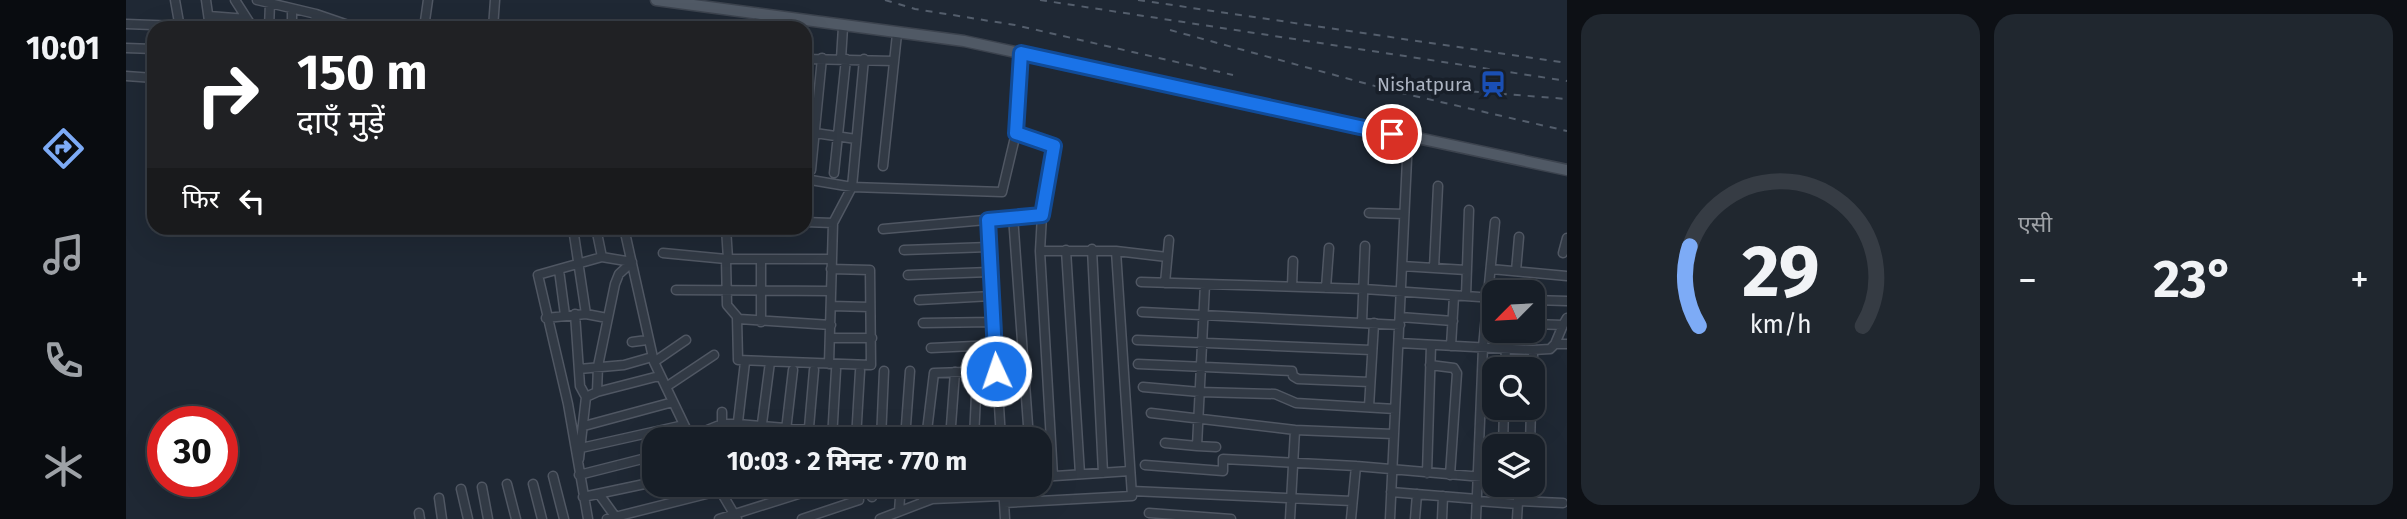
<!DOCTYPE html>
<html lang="hi">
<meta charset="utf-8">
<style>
body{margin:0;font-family:"Fira Sans","Noto Sans Devanagari",sans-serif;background:#20272f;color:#f1f3f6;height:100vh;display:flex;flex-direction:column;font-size:26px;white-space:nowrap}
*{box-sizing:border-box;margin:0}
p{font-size:23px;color:#9ea2a7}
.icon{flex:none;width:38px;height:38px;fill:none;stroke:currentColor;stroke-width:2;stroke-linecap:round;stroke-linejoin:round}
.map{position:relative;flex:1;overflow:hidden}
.panel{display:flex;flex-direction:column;gap:14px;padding:14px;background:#0d1015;width:840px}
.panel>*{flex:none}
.guide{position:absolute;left:21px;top:21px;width:665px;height:214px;border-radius:21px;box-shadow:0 7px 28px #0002,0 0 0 2px #363c44;background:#202124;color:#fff;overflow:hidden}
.needle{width:46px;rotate:246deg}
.buttons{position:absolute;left:1356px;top:280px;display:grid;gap:14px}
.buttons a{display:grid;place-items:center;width:63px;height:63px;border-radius:14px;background:#171e27;box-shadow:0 7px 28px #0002,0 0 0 2px #363c44;font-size:35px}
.speed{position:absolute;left:21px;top:406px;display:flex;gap:14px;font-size:35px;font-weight:700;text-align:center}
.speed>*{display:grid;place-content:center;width:91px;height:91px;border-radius:50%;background:#171e27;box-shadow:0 7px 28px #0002,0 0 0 2px #363c44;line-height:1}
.speed .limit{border:10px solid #d22;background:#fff;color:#111}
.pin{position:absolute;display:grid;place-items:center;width:60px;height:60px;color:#fff;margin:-30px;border:4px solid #fff;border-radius:50%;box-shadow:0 2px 7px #0007}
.me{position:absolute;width:77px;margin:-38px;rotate:357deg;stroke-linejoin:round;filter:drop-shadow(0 0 5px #0008)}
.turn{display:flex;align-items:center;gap:24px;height:147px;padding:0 35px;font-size:32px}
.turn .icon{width:91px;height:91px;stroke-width:2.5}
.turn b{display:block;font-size:49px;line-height:60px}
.then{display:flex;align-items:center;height:66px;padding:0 35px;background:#0003;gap:14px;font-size:26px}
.big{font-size:52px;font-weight:700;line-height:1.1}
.panel .card{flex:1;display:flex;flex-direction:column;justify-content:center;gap:10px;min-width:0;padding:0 24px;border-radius:21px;background:#20272f}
.panel .dial{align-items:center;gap:0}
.dial svg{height:182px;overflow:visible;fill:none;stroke:#363c44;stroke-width:7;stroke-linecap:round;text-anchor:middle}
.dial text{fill:#f1f3f6;stroke:none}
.heat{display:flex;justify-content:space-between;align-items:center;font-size:38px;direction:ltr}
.panel .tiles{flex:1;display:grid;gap:14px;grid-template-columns:repeat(2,1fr)}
.trip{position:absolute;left:516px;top:427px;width:410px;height:70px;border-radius:21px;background:#171e27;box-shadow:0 7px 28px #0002,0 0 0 2px #363c44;font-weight:700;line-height:70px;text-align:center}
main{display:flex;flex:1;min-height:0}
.menu{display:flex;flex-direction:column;width:126px;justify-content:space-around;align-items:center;background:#090c10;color:#9ea2a7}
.menu .icon{width:49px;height:49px}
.menu .current{color:#7dabf6}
.menu b{font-size:32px;color:#f1f3f6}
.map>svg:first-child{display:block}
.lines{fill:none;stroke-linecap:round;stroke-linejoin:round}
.minor-casing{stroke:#505763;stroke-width:11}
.major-casing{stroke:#3c434e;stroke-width:13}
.minor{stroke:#323a45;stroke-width:8}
.major{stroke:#505965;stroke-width:10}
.rail{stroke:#545e6c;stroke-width:2;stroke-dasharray:7 7;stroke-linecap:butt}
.route-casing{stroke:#114b97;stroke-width:18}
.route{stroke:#1a73e8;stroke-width:12}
.labels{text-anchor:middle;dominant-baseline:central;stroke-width:7;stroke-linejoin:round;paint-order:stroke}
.poi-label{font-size:19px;fill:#acb4c2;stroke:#181f29;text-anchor:end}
</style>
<main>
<nav class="menu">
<b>10:01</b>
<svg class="icon current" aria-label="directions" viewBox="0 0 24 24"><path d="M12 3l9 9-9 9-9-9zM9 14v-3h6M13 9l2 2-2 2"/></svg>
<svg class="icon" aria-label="music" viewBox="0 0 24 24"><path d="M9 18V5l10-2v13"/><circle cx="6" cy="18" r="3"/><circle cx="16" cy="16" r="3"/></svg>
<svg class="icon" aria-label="phone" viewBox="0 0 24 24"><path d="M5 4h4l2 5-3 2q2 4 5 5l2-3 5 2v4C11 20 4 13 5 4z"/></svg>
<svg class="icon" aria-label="climate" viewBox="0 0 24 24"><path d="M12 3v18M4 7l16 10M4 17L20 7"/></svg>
</nav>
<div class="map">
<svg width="1441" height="519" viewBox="0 0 1441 519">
<rect width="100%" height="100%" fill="#1f2834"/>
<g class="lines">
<defs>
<path id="minor" d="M49,0L54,28
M80,0L84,28
M109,0L127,28
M131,0L190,14L231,28
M83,16L121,19L120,28
M0,24L54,26
M143,28L144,3
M166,28V9
M188,28L190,14
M298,28L302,0
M367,28L369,0
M632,28L633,14
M0,48L28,49
M679,59L768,61
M715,59L717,27
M0,76L28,78
M689,133L730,139
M757,166L771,34
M685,170L696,58
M708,173L720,59
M679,179L726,187L876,192L890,133
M1243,213L1278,214
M887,216L903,439
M862,220L875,439
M679,222L707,223
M447,228L460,314
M470,228L476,257L506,262
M498,228L528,362L565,439
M600,228L602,259
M757,229L916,215
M966,249L977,473
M778,250L863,247
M940,250L954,474
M914,251L927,476
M990,251L1041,257
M537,253L600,259H705
M1437,253L1441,238
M600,259L601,305L613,319L705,325
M1276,266L1340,270
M1308,268L1312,186
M1365,269L1441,276
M433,270L439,315
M1390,271L1393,237
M782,275L864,272
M1015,282L1238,289L1368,298
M1039,283L1043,240
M1079,284L1071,446L1090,447
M1166,286L1167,261
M1200,288L1203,248
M550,290L704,291
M1340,296L1343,210
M793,300L866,296
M1407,300L1441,301
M705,306L744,307
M1016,312L1274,325
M449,314L454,386L460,397
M611,317L612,360L745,365L744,270L705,269
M1274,317L1327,321
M420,318L460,314L481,318
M635,322V259
M1236,322L1239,246
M797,323L867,322
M1407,324L1437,325L1441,318
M704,338H746
M1011,340L1245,350
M506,342L521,340
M1273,343L1407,350L1424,349L1429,344H1441
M1429,344L1437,325
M1325,346L1328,296
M805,348L869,345
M528,362L560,340
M703,364L707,223L726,187L738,59
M1012,364L1166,371L1167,376L1172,379L1244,382
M1304,365L1328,368L1331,373L1324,475
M453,369L498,365L526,357
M1379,369L1380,348
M1407,369V350
M540,387L588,355
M1017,387L1074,392L1149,394L1170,403L1269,409
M471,392L533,376
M1243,407L1248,323
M1025,413L1169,430L1267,434
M596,424V412
M458,426L547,402
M564,437L596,424H612L791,439
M610,439L619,362
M634,439L644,362
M659,439L667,370
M682,439L688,370
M706,439L710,370
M730,439L734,371
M755,439L758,371
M779,439L784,371
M800,439L808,373L870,371
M824,439L829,372
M848,439L850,395L872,396
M1039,443L1071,446
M1377,446L1378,408
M1404,446L1405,408
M455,448L558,425
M453,459L460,397L471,392L472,366L489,284L493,274L506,262
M1019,465L1097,471V459L1230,466L1368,478
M1301,473L1305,345
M453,475L528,456
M427,476L438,519
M914,477L1004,471
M381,484L390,519
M407,484L416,519
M591,485L611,519
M877,485L879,519
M356,487L362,519
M335,489L342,519
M1006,491L1226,501
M1265,492L1351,499
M473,494L491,519
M457,497L528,482
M746,497L748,485
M820,497L821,485
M313,498L316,519
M797,501L798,485
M1351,501L1392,504
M1392,501L1437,503
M878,503L1006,496L990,251H914L916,215L928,146L890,133L895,53
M773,511L775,485
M293,513L294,519
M1023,513L1105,519
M462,519L442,404L412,275L476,257
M481,519L616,485
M593,519L701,485
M676,519L733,500
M754,519L806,499L877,496
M1164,519L1169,430
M1225,519L1230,466
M1264,519L1282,138
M1289,519L1291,494
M1316,519L1317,496
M1350,519L1357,347L1369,222
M1391,519L1393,485"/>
<path id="major" d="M530,0L838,41L1441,170"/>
</defs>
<!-- minor casing -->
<use href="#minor" class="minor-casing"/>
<!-- major casing -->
<use href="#major" class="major-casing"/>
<!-- minor -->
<use href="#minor" class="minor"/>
<!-- major -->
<use href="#major" class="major"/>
<!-- rail -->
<path class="rail" d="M759,0L789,9L889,25L1107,75
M914,0L1441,81
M1012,0L1441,63
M1044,30L1267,91L1441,131
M1290,87L1441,99"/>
</g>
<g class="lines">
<defs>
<path id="route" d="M870,371L862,220L916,215L928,146L890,133L895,53L1266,134"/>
</defs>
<!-- route casing -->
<use href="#route" class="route-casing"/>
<!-- route -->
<use href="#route" class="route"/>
</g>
<!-- icons -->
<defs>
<symbol id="station-bare" viewBox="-9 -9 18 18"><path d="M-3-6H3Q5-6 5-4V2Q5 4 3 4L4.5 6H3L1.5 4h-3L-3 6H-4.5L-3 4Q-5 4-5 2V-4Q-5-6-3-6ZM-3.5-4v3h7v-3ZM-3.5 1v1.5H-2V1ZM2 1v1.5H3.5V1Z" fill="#1a4fb4" stroke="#181f29" stroke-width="2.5" paint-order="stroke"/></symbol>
</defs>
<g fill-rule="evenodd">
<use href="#station-bare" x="1348" y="65" width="38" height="38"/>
</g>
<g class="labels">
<!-- poi labels -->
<g class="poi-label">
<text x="1346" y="84">Nishatpura</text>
</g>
</g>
</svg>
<div class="buttons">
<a><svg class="needle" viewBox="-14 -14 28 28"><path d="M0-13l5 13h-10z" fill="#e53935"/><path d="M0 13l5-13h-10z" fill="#9ea2a7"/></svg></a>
<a><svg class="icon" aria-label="search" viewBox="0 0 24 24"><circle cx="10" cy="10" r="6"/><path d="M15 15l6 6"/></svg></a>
<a><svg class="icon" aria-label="layers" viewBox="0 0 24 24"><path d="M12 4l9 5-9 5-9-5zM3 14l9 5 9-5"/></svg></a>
</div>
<div class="speed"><div class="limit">30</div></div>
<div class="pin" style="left:1266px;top:134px;background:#d93025"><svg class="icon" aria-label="arrive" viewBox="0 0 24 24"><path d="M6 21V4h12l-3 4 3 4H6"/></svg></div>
<svg class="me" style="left:870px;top:371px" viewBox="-20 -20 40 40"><circle r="17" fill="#1a73e8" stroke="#fff" stroke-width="3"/><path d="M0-11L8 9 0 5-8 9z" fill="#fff"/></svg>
<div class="trip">10:03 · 2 मिनट · 770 m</div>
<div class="guide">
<div class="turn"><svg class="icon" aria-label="right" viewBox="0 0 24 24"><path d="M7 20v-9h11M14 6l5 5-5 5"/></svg><div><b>150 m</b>दाएँ मुड़ें</div></div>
<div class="then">फिर<svg class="icon" aria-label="left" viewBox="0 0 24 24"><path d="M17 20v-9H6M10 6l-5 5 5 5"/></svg></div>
</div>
</div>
<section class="panel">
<div class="tiles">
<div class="card dial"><svg viewBox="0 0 100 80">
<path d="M14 69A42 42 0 1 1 86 69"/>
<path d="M14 69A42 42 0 0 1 10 34" stroke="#7dabf6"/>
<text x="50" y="56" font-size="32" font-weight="700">29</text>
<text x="50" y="72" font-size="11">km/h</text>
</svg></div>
<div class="card"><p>एसी</p>
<div class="heat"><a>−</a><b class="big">23°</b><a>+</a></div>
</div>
</div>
</section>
</main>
